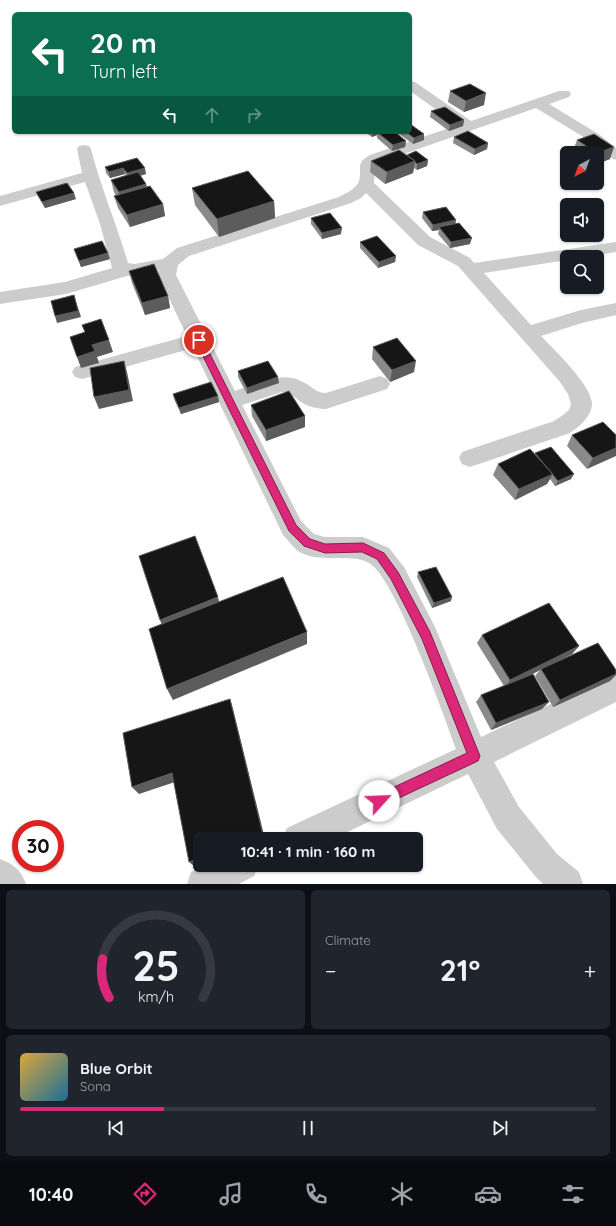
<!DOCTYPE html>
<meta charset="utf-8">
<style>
body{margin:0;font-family:Quicksand,sans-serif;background:#20242c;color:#f1f3f6;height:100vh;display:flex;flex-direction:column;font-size:15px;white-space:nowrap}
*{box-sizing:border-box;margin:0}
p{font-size:13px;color:#9ea1a6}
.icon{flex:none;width:22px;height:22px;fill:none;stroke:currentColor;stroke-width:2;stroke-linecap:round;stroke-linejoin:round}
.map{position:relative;height:884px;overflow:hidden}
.drawer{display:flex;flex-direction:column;gap:6px;padding:6px;background:#0d0f14;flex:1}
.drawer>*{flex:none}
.guide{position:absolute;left:12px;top:12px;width:400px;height:122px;border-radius:6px;box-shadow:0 1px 3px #0004;background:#0b6e4f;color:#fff;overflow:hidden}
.needle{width:26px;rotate:221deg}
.buttons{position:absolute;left:560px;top:146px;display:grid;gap:8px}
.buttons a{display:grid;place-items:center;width:44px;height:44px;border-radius:6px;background:#171b24;box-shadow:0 1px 3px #0004;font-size:20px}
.speed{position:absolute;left:12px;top:820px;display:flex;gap:8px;font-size:20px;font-weight:700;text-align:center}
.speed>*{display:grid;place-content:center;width:52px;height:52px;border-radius:50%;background:#171b24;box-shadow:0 1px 3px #0004;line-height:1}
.speed .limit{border:6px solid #d22;background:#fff;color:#111}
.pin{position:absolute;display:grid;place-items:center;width:34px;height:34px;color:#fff;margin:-17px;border:2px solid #fff;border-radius:50%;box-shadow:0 1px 4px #0007}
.me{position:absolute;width:44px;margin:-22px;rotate:65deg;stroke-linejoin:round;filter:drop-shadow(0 0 3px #0008)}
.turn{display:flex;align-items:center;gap:14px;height:84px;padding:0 12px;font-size:18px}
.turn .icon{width:52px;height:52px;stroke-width:2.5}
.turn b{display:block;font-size:28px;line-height:34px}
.lanes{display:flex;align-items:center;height:38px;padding:0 12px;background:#0003;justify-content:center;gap:20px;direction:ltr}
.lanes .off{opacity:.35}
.big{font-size:30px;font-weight:700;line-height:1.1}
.drawer .card{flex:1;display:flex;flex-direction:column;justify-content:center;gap:6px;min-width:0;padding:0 14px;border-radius:6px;background:#20242c}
.drawer .dial{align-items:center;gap:0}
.dial svg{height:104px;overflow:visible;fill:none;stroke:#363941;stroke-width:7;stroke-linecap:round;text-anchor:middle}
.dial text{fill:#f1f3f6;stroke:none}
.song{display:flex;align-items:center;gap:12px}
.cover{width:48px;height:48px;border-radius:6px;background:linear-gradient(135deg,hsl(40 70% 55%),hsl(200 70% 35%))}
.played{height:4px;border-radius:2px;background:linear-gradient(90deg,#db2777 25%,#363941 25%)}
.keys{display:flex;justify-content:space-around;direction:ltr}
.heat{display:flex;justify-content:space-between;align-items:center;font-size:22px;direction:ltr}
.drawer .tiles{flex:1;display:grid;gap:6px;grid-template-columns:1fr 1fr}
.card:last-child{grid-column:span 2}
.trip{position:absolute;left:193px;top:832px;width:230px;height:40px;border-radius:6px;background:#171b24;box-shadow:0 1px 3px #0004;font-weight:700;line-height:40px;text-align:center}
.dock{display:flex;height:64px;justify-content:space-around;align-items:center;background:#090b0e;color:#9ea1a6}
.dock .icon{width:28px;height:28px}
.dock .on{color:#db2777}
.dock b{font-size:18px;color:#f1f3f6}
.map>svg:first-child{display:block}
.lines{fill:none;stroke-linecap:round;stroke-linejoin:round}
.street{fill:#ccc;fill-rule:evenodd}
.wall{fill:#8a8a8a}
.shaded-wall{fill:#5c5c5c}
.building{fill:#161616;stroke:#5c5c5c}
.route{fill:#db2777;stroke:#8e194d}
</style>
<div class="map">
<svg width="616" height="884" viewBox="0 0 616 884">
<rect width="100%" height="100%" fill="#fff"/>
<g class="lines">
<!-- street -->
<path class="street" d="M410,81L415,82L471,121L559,91H569L571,94L569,97L549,104L600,135L616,148V160L611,158L590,141L536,108L375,164L374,183L430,237L470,258L474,263L616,242V252L586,257H567V260L484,273L531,325L581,310L616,303V315L582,323L541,336C554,350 593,386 592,405C591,417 579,427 570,433L470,467L462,464L459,458L462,452L554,421L563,415L569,410L571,404L568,394L560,382L458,266L418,245L366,193L361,198L351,203L189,256L178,265L176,275L235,391C256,384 280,371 301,381C311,385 315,393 326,393L380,376L387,379L390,384L387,389L326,409C318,409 309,407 301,402C295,398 291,392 282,392L242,405L301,521L314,534L325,537H363L389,548L404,567L435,627L481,737L616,673V702L494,762L519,807L557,854L579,872L583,884H543L535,876L497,829L468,774L333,839H282L287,828L456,749C444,716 395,577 369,563C349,552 320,565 298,551C293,547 288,540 283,535L193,348L82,379L75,377L72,372L75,367L187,336L158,275L159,270L134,276H127L66,294L0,304V292L65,282L112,268L100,224L85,182L0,206V196L82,173L77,149L79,146L84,145L89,146L91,149C101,188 117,225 128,263L134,264L163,259L177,248L339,197C346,193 354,190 358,183C364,171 353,164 370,155L458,125L410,91Z
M0,859C14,864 21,870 26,884H0Z
M207,865H259L254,876L239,884H187L191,872Z"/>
</g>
<!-- wall -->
<path class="wall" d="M450,91L484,105L464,112L448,102Z
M431,111L464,120L463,126L449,131L430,117Z
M365,132H395L406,141L405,147L392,151L377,138V135L372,137Z
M399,132H410L424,134V140L413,144L399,134Z
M454,137L488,143L487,149L474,155L453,143Z
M577,140L610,159L597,164V153H575L573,151Z
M407,155L428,160L427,166L417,170L414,168L413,173L385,184L370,172L371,161Z
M137,158L146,174L140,176L146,184L147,187L163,204L165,216L130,227L118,208L114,196H116L114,192L111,180L126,175L125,174L110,178L106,173L105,167Z
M192,188L274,201L275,218L219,237L195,205Z
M36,192L76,199L45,208L39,198Z
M423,212L470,244L450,248L438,234L439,230L432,231L422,218Z
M311,218L341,234L322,239L311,224Z
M360,242L396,256L395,262L378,268L360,248Z
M74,249L110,259L81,267L76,255Z
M129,271L168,296L170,308L145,315L132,283Z
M373,347L414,372L390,382L372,359Z
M238,371L279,383L247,394L238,377Z
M173,394L218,396L219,402L181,414L174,399Z
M251,405L305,427L266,441L252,416Z
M572,435H616L587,469L567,446Z
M535,453L571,479L555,486L550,479L547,484L515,500L493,475L498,464L535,454Z
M418,572L451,601L432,608L417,577Z
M482,635L579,646L572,654L557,662L610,681L553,707L535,676L540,670L533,674L542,709L491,730L476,702L481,695L504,686L477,643Z"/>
<!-- shaded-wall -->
<path class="shaded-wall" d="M486,93L484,105L464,112L466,101Z
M464,120L463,126L449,131L450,125Z
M372,132H384H377V135L372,137Z
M424,134V140L413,144L414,138Z
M406,141L405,147L392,151L393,145Z
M488,143L487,149L474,155L475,149Z
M614,147L610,159L597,164V153Z
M428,160L427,166L417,170V164Z
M415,161L413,173L385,184L387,172Z
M123,168L125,174L110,178L109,172Z
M145,168L146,174L129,179L127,173Z
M146,184L149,196L122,204L119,192Z
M74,193L76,199L45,208L42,202Z
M274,201L275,218L219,237L217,219Z
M163,204L165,216L130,227L127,215Z
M456,220L455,226L439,227V230L432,231L433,225Z
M342,228L341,234L322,239V233Z
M472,238L470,244L450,248L451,242Z
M108,253L110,259L81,267L79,261Z
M396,256L395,262L378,268L379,262Z
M74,295L81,317L57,323L55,316Z
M168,296L170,308L145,315L142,303Z
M109,340L113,352L97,357L99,363L81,368L77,357L92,345Z
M124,361L127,372L133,401L99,409L94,397Z
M416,361L414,372L390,382L392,370Z
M278,377L279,383L247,394V388Z
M218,396L219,402L181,414L179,408Z
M305,416V427L266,441V430Z
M616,448V456L587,469L593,458Z
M553,474L547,484L515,500L519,489Z
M574,474L571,479L555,486L558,481Z
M218,597L220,606L163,628L160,620Z
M452,597L451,601L432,608L434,603Z
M307,632V644L173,700L167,689Z
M579,646L572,654L542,669H541L540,670L505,688L510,680Z
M616,674V675L610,681L553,707L560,700Z
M230,699L233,709L265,839H252Z
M549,702L542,709L491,730L496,723Z
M172,773L178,781L139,794L132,787Z
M200,858V864L194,866L189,862Z"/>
<!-- building -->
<path class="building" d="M470,84L486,93L466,101L450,91Z
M445,107L464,120L450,125L431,111Z
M410,124L424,134L414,138L406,132H410Z
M468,131L488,143L475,149L454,137Z
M377,132H395L406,141L393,145Z
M594,134L614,147L597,153L577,140Z
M399,150L415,161L387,172L371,161Z
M416,151L428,160L417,164L415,162V161L407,155Z
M137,158L145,168L127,173L123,168L109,172L105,167Z
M248,171L274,201L217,219L192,188Z
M138,172L146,184L119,192L111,180Z
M67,183L74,193L42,202L36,192Z
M150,186L163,204L127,215L114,196Z
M446,207L456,220L433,225L423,212Z
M330,213L342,228L322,233L311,218Z
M459,223L472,238L451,242L439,227Z
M377,236L396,256L379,262L360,242Z
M102,241L108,253L79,261L74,249Z
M154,264L168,296L142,303L129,271Z
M74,295L78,311L55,316L51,301Z
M101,319L109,340L92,345L95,351L77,357L70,337L85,332L82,325Z
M397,338L416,361L392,370L373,347Z
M124,361L129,390L94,397L90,368Z
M268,361L278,377L247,388L238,371Z
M211,382L218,396L179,408L173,394Z
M289,391L305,416L266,430L251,405Z
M603,422L616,435V448L593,458L572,435Z
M551,447L574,474L558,481L535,453Z
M530,449L553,474L519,489L498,464Z
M195,536L218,597L160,620L139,556Z
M436,567L452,597L434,603L418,572Z
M283,577L307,632L167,689L149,629Z
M549,603L579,646L510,680L482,635Z
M598,643L616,670V674L560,700L541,669Z
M533,674L549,702L496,723L481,695Z
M230,699L263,835L252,839H200V858L189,862L172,773L132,787L123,733Z"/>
<!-- route -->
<path class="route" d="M199,337L203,340L296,525L310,539L325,544L363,543L384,553L398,572L430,632L480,756L478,761L384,805L379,807L375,805L373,801L375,796L467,753L422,639L391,579L377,559L362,552L325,553L304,546L289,531L195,340Z"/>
</svg>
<div class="buttons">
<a><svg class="needle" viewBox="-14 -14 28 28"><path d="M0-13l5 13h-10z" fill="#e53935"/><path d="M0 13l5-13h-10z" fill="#9ea1a6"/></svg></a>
<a><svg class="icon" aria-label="sound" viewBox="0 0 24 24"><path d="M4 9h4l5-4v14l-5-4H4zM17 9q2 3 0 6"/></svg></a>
<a><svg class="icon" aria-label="search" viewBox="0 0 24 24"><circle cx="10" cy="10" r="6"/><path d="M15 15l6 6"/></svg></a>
</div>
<div class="speed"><div class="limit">30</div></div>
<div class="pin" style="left:199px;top:340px;background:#d93025"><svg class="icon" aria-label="arrive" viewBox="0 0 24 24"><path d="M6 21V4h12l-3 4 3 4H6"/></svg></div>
<svg class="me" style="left:379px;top:801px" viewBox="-20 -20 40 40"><circle r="19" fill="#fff"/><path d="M0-13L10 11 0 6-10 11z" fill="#db2777"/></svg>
<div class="trip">10:41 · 1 min · 160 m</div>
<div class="guide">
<div class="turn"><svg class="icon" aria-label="left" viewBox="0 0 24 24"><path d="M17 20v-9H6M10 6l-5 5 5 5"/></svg><div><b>20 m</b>Turn left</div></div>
<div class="lanes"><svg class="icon" aria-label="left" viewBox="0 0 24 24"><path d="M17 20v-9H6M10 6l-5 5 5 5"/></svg><svg class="icon off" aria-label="ahead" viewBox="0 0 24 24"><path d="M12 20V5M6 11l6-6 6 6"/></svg><svg class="icon off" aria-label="right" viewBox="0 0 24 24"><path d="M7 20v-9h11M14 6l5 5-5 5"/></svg></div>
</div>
</div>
<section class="drawer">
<div class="tiles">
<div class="card dial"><svg viewBox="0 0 100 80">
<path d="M14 69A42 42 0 1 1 86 69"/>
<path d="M14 69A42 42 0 0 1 9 39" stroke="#db2777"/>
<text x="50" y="56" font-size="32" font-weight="700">25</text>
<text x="50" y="72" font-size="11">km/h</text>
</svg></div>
<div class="card"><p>Climate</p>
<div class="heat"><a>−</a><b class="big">21°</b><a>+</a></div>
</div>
<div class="card">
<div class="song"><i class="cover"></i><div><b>Blue Orbit</b><p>Sona</p></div></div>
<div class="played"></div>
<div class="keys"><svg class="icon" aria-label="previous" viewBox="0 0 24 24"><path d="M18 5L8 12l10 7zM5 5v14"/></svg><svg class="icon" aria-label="pause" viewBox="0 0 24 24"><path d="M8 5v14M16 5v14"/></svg><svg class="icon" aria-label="next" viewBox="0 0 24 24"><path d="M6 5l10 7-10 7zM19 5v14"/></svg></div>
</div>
</div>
</section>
<nav class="dock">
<b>10:40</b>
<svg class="icon on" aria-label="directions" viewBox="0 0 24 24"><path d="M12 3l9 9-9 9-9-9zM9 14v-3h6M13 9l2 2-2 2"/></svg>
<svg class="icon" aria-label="music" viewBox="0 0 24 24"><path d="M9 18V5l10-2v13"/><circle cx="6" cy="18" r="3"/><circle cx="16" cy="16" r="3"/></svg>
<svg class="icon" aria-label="phone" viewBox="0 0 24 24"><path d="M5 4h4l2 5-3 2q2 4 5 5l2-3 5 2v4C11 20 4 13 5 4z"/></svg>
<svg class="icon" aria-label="climate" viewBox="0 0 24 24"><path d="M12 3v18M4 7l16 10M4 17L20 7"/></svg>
<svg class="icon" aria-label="car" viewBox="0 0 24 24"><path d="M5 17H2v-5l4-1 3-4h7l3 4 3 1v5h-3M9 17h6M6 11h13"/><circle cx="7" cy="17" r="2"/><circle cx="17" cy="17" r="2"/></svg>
<svg class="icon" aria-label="filters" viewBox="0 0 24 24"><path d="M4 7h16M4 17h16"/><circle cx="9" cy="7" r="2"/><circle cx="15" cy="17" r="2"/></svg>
</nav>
